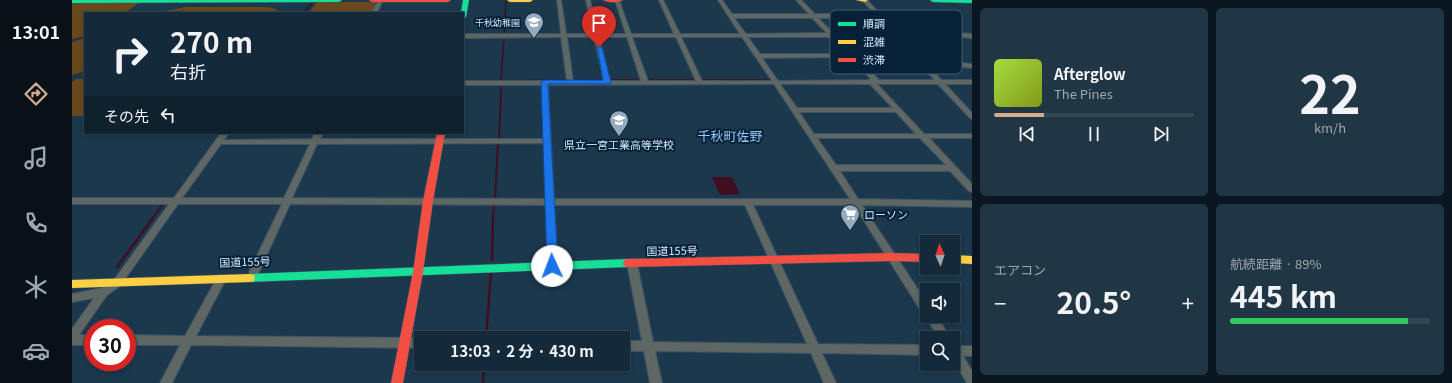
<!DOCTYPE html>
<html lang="ja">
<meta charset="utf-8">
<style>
body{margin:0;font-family:Georgia,"Noto Sans JP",serif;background:#213645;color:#f1f3f6;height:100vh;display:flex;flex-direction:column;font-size:15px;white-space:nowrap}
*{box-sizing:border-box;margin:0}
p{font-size:13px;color:#9da7af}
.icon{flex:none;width:22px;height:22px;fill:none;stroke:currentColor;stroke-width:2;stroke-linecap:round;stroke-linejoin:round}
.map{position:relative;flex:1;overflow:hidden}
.details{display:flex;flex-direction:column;gap:8px;padding:8px;background:#0b1720;width:480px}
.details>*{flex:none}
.top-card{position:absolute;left:12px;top:12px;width:380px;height:122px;border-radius:0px;box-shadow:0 2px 6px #0003,0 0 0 1px #334654;background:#142a3a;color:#f1f3f6;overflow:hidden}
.needle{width:26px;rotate:357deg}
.tools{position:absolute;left:848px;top:235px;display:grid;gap:8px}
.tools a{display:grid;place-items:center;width:40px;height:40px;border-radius:0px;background:#142a3a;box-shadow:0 2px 6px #0003,0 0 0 1px #334654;font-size:20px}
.speed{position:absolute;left:12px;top:319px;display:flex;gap:8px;font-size:20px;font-weight:700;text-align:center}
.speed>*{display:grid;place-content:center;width:52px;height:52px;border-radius:50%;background:#142a3a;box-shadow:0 2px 6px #0003,0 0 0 1px #334654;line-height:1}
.speed .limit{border:6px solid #d22;background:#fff;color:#111}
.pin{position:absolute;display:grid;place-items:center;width:34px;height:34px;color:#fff;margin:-41px -17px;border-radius:50% 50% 50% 0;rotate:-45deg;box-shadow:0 0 4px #0007}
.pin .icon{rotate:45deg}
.me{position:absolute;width:44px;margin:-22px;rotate:358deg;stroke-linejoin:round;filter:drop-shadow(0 0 3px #0008)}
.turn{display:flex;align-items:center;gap:14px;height:84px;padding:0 20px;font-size:18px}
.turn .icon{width:52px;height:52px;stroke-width:2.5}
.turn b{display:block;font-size:28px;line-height:34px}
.then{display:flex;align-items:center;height:38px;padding:0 20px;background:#0003;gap:8px;font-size:15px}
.big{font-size:30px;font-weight:700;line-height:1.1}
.details .widget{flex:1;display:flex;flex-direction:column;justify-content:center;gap:6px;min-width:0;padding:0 14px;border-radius:6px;background:#213645}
.details .dial{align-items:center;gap:0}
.dial b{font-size:52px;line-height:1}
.song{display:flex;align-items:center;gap:12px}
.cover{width:48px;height:48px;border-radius:6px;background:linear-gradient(135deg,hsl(80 70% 55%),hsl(70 70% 35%))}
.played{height:4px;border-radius:2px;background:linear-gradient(90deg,#d6ab8b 25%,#334654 25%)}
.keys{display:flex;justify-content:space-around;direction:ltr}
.heat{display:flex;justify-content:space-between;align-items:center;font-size:22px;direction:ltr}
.charge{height:6px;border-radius:3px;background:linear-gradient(90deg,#34c759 89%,#334654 0)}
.details .tiles{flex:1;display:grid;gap:8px;grid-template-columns:repeat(2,1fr)}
.trip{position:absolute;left:342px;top:331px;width:216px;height:40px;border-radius:0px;background:#142a3a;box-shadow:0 2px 6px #0003,0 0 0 1px #334654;font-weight:700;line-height:40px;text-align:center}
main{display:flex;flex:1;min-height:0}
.menu{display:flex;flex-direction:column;width:72px;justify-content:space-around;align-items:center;background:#081117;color:#9da7af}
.menu .icon{width:28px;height:28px}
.menu .selected{color:#d6ab8b}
.menu b{font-size:18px;color:#f1f3f6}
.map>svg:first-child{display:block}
.green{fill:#6a481d}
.water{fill:#410e21}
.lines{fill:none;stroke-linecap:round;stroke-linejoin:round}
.stream-far2{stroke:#410e21;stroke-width:1.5}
.stream-far1{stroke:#410e21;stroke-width:2}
.stream{stroke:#410e21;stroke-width:2.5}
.street-casing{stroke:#3d5365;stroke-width:2}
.fast-casing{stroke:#3d5365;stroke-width:1}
.slow-casing{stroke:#3d5365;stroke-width:1}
.jam-casing{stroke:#3d5365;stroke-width:1}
.street{fill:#5e6763;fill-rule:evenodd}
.fast{fill:#16e098;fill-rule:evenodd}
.slow{fill:#ffcf43;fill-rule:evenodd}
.jam{fill:#f24e42;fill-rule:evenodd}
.route{fill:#1a73e8;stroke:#114b97}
.labels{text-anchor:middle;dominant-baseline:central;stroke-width:4;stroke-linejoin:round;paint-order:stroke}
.far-poi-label{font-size:9px;fill:#d5e9fb;stroke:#072238;text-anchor:end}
.poi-label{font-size:11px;fill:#d5e9fb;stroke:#072238}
.street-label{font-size:11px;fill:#d5e9fb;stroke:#072238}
.quarter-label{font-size:13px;fill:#94c8f7;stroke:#072238}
.key{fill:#072238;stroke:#455e72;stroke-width:1}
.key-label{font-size:11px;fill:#d5e9fb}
</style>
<main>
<nav class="menu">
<b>13:01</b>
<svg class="icon selected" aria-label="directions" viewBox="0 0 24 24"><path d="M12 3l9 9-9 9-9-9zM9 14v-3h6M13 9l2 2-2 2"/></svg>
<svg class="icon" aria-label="music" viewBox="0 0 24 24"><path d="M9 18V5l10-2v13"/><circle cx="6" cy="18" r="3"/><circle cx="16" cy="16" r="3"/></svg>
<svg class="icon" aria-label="phone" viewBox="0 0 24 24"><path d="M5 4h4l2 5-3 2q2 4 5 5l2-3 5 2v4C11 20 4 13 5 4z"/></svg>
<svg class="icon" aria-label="climate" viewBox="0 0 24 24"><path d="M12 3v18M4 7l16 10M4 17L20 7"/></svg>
<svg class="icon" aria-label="car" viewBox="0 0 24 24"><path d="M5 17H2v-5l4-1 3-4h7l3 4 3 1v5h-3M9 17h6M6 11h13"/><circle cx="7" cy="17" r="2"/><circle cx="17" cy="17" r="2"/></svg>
</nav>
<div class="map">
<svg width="900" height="383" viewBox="0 0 900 383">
<rect width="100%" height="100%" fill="#1b384d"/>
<!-- green -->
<path class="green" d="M0,2H68L53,13H13V36L0,39Z
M245,2H306L300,13H237Z
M113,7H191L201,8L212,13H84Z
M13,38V71L0,75V42Z
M4,79H13V116H0V82Z"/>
<!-- water -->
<path class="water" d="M640,177H660L668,194L648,195Z"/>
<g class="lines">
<!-- stream-far2 -->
<path class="stream-far2" d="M232,13L240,3
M432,34L434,1
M501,80H532
M538,80H569
M575,80H624
M630,80H698
M429,81L432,37
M436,81L493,80
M429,95V84"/>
<!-- stream-far1 -->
<path class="stream-far1" d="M427,139L429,94
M423,199L426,143
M80,219L91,204
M421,219L422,204"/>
<!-- stream -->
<path class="stream" d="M420,260L421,218
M45,267L81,218
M414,338L419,273
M411,383L412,364"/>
<defs>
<path id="street" d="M307,0H311L305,13H299Z
M485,0H489L494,34H521L514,0H518L527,34H554L543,0H547L559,34H602L587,0H591L608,34H668L646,0H650L660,14H737L724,0H729L743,14H803L790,0H795L828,36L878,37L887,33L900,34V38L888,37L879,41L831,39L850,59L900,64V68L854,63L869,80H900V84H873L900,113V119L898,118L866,84H805L852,134H900V138H857L900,184V192L897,191L878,171H768L786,199L900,201V207L790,205L855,303V316H865L878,338H867L855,319L854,315L851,314L782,205H681L746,344L855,345V355L750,353L764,383H752L739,353L583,351L590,383H578L572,351H551V341H570L555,263L557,260L560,259L563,260L565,263L581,342L735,344L673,205H482L486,266L484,269L481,270L478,269L476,266L474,205L218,204L187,272L185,275L182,276L179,275L177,272L210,204H106L48,286L35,295L7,335H21V345H0V329L22,298L0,302V294L30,288L42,280L97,204H0V198H102L149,133H157L152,140L240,139L243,133H251L248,139H472L470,85H391V81H495L489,37L391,38V34H489ZM662,18H740L755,33L674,34ZM746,18H805L822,35L761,33ZM495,37H522L532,81H501ZM527,37H555L569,81H538ZM560,37H604L624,81H576ZM609,37H670L700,81H630ZM676,37H758L775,54H688ZM764,37L825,39L838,53L781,54ZM778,57L799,79L796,80L706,81L690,58ZM784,57H841L863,80H807ZM702,84L778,199H482L476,85ZM708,84H798L821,108H725ZM727,112H824L844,134H742ZM745,138H848L874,165H764ZM472,143L474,199L220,198L245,144ZM149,144H238L212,198H110Z
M149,275L152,276L154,279L124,336L349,338V348L119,345L100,383H88L108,345H55V335L113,336L146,276Z
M881,344L885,346H900V356H891L900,371V383H895L881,359Z"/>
<path id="fast" d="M0,0H270L267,2L0,3Z
M391,0H397L394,17L391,19V13H389Z
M858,0H900V3L861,2Z
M556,259L560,260L561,263L560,266L556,267L178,282L174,281L173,278L174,275L178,274Z"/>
<path id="slow" d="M435,0H461L458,2H438Z
M784,0H796L793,2Z
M881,255L900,256V264L881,263Z
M178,274L182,275L183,278L182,281L178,282L0,288V280Z"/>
<path id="jam" d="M297,0H379L376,2H300Z
M531,0H551C546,3 536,3 531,0Z
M365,133H373L361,201L351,272L331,383H319L341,272L351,201Z
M820,253L855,254V262L820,261L556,267L552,266L551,263L552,260L556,259Z"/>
</defs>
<!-- street casing -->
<use href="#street" class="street-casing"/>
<!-- fast casing -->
<use href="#fast" class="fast-casing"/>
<!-- slow casing -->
<use href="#slow" class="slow-casing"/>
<!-- jam casing -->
<use href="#jam" class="jam-casing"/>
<!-- street -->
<use href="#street" class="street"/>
<!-- fast -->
<use href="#fast" class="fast"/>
<!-- slow -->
<use href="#slow" class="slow"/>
<!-- jam -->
<use href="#jam" class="jam"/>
</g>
<!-- route -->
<path class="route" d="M525,46L530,47L539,82L538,84H476L486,266L484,269L480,270L477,269L475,266L469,82L473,80H531Z"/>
<!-- icons -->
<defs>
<symbol id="school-pin" viewBox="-11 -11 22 30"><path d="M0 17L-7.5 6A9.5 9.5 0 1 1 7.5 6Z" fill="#94abbe" stroke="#072238"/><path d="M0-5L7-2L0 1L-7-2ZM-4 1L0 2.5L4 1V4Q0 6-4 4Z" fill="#fff"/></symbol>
<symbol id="supermarket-pin" viewBox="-11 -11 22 30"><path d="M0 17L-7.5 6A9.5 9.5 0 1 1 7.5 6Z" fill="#94abbe" stroke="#072238"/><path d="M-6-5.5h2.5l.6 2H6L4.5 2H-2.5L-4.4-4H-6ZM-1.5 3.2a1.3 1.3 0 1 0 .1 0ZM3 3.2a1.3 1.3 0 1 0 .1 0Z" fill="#fff"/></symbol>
</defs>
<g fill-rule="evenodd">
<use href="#school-pin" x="451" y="11" width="22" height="30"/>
<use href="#school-pin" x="536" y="109" width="22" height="30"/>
<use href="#supermarket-pin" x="767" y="203" width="22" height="30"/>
</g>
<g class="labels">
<!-- far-poi labels -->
<g class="far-poi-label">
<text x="448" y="22">千秋幼稚園</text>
</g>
<!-- poi labels -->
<g class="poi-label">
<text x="547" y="144">県立一宮工業高等学校</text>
<text x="792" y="214" text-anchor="start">ローソン</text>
</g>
<!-- street labels -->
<g class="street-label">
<text transform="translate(600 250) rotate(-1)">国道155号</text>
<text transform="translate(173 261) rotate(-2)">国道155号</text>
</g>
<!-- quarter labels -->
<g class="quarter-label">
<text x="658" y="135">千秋町佐野</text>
</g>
</g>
<!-- legend -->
<rect x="758" y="10" width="132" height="64" rx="6" class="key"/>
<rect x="766" y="22" width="18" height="4" fill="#16e098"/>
<rect x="766" y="40" width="18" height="4" fill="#ffcf43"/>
<rect x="766" y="58" width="18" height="4" fill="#f24e42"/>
<g class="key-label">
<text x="791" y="28">順調</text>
<text x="791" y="46">混雑</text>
<text x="791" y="64">渋滞</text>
</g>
</svg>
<div class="tools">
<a><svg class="needle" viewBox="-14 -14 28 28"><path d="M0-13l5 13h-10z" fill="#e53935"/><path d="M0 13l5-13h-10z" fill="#9da7af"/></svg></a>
<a><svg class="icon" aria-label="sound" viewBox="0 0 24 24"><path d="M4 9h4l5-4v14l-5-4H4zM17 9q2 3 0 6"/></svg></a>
<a><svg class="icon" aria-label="search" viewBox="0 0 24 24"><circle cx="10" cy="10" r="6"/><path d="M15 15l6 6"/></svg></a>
</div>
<div class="speed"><div class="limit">30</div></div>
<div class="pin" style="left:527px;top:47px;background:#d93025"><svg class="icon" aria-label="arrive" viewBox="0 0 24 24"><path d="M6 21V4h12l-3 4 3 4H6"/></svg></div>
<svg class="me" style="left:480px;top:266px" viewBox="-20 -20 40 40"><circle r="19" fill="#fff"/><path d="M0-13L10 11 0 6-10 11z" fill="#1a73e8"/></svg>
<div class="trip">13:03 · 2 分 · 430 m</div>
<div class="top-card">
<div class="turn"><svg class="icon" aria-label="right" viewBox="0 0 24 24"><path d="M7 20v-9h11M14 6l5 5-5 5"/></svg><div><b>270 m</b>右折</div></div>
<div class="then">その先<svg class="icon" aria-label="left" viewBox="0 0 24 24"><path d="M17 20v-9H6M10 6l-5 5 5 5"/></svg></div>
</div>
</div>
<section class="details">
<div class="tiles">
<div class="widget">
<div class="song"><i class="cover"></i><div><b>Afterglow</b><p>The Pines</p></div></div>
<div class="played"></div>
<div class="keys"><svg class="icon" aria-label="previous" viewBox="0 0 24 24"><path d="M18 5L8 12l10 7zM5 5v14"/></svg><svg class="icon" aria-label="pause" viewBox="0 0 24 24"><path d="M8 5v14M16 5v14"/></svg><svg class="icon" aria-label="next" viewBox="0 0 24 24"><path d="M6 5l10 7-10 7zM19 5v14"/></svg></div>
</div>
<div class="widget dial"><b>22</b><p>km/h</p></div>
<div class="widget"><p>エアコン</p>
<div class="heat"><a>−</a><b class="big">20.5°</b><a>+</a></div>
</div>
<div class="widget"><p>航続距離 · 89%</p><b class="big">445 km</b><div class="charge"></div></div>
</div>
</section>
</main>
